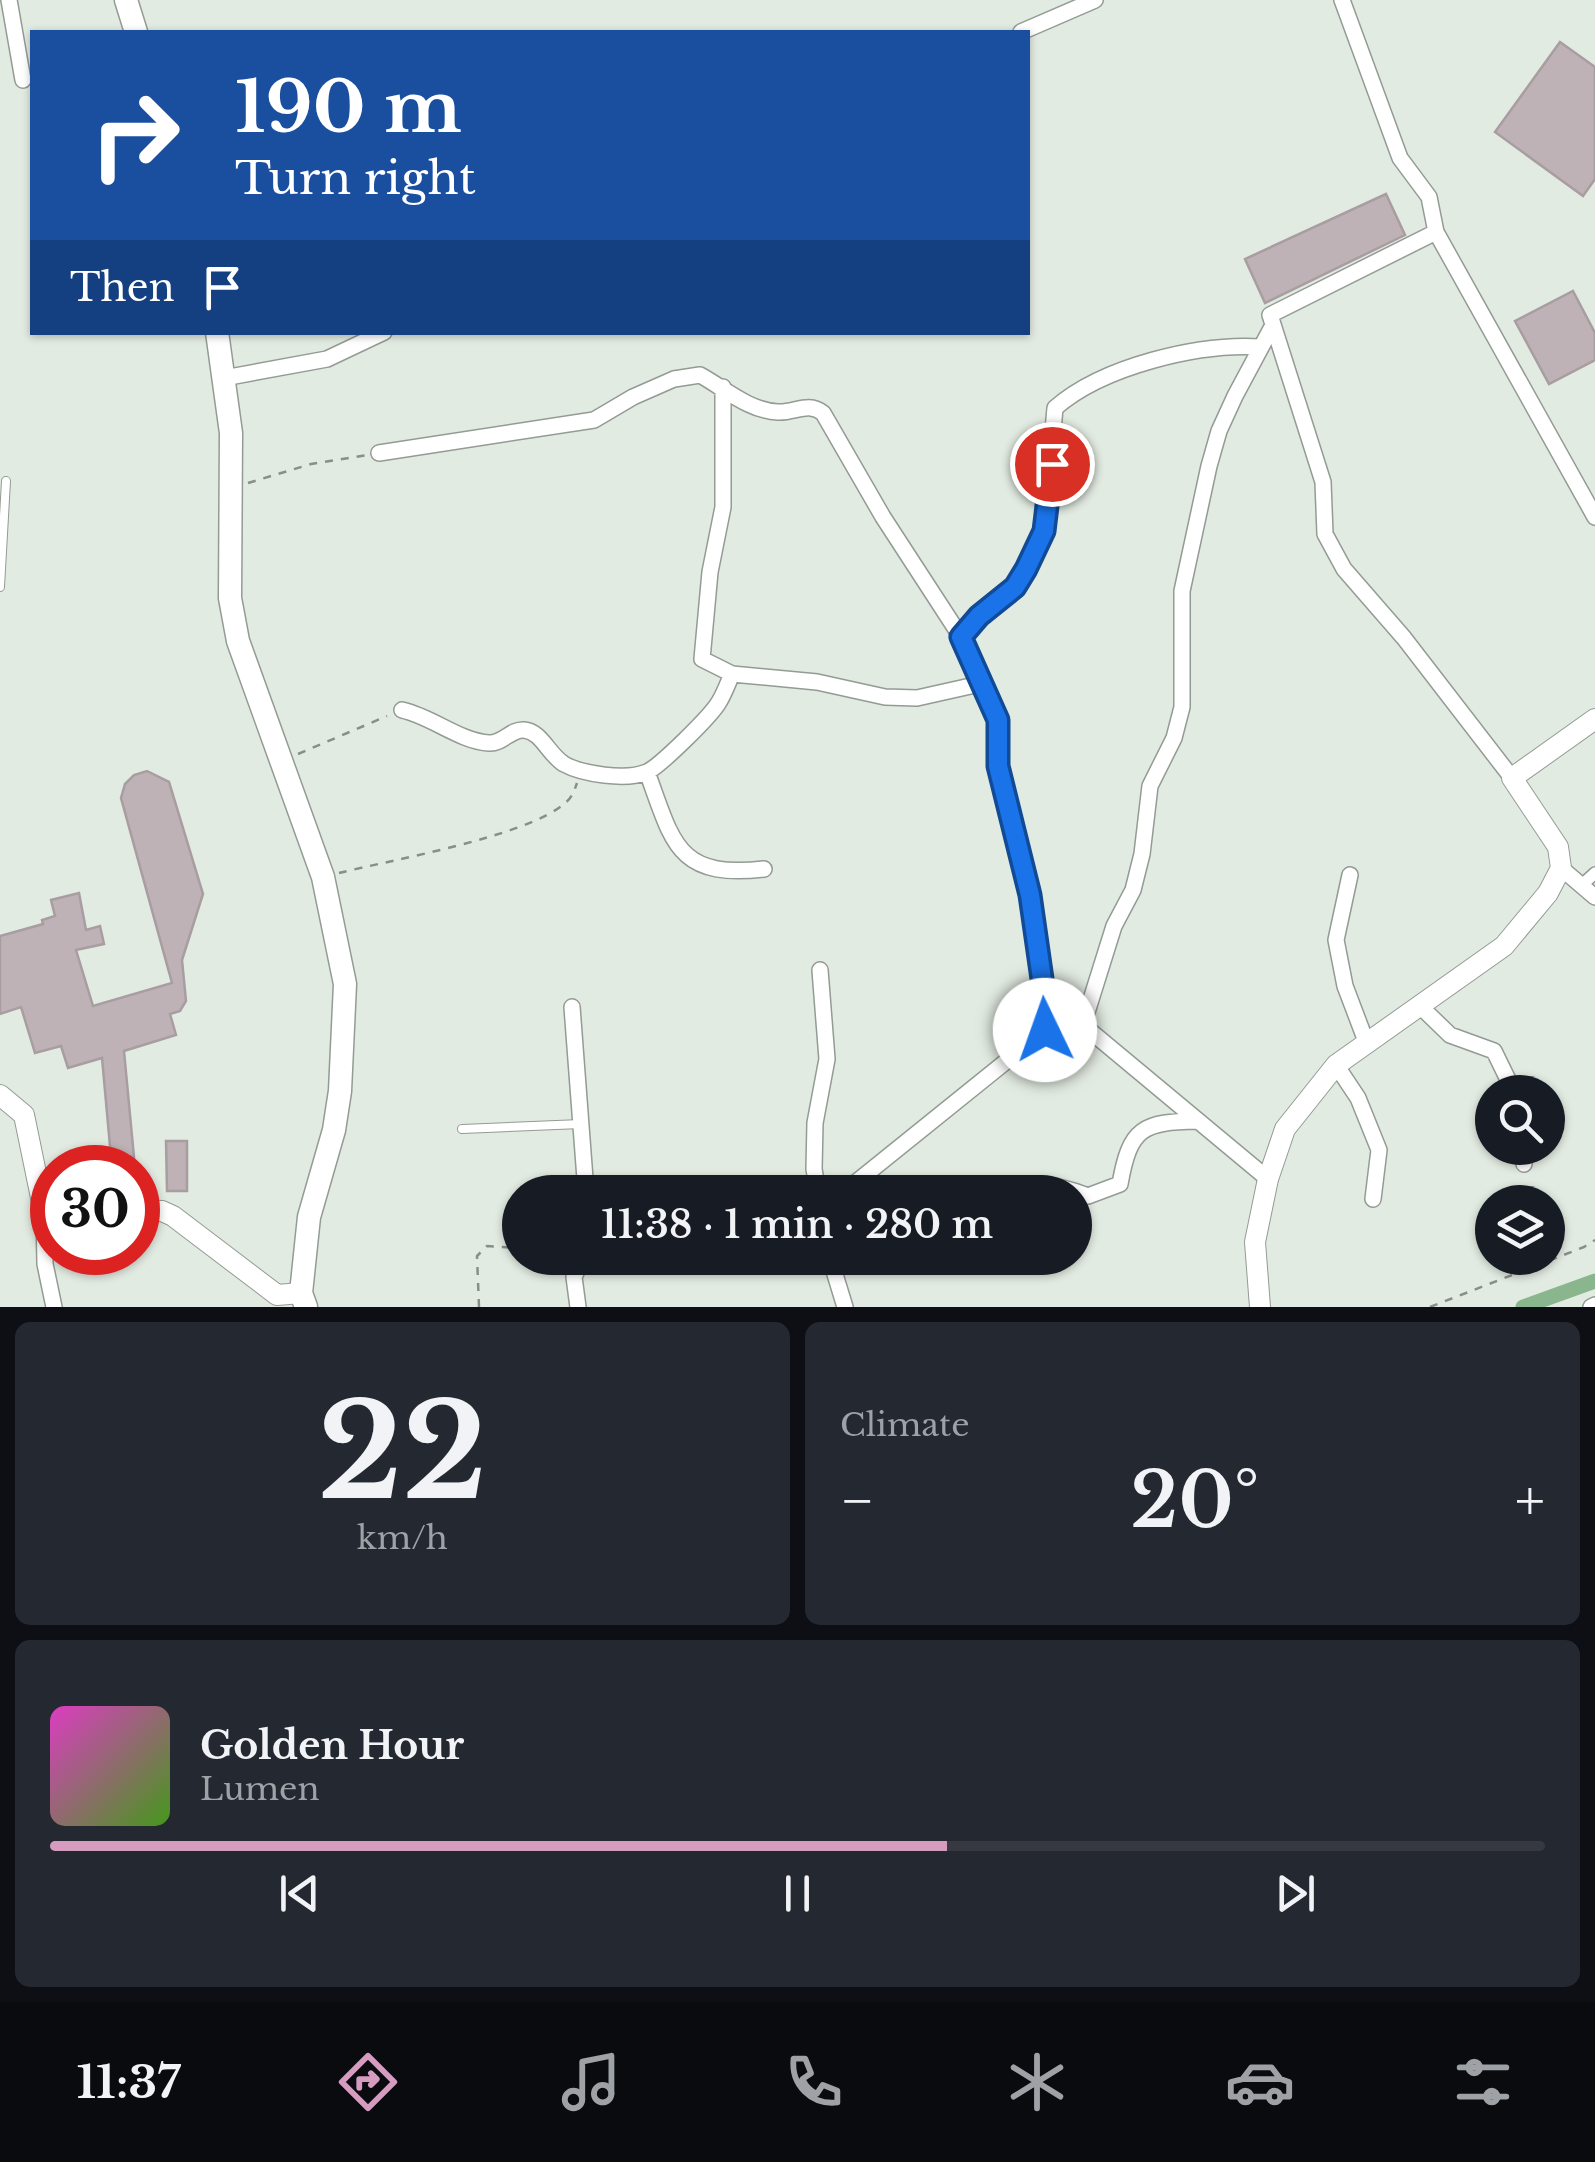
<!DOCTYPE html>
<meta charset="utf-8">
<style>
body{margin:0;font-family:"Libre Baskerville",serif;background:#242831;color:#f1f3f6;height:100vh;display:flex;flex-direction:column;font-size:38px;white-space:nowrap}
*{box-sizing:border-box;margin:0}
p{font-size:32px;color:#9ea1a6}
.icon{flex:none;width:55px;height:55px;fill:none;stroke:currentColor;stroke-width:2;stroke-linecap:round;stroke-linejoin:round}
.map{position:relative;height:1307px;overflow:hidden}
.details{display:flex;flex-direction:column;gap:15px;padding:15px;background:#0d0f14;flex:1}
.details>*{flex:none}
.top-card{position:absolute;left:30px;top:30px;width:1000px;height:305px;border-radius:0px;box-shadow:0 2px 8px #0004;background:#1a4fa0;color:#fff;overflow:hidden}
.fabs{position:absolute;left:1475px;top:1075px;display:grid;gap:20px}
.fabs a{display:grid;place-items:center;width:90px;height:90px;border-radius:50%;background:#171b24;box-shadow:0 2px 8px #0004;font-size:50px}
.speed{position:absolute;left:30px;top:1145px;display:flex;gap:20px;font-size:50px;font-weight:700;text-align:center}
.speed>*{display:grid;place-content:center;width:130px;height:130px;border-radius:50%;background:#171b24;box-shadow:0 2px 8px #0004;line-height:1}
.speed .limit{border:15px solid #d22;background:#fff;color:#111}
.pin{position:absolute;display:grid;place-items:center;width:85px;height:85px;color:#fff;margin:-42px;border:5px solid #fff;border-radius:50%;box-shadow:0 2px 10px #0007}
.me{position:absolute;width:110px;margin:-55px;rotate:357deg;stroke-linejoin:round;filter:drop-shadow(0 0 8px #0008)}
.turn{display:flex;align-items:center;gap:35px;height:210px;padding:0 40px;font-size:45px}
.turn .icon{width:130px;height:130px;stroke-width:2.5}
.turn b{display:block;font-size:70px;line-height:85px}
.then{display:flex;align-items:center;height:95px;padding:0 40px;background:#0003;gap:20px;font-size:38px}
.big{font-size:75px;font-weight:600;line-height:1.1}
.details .tile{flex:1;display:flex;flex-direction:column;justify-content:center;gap:15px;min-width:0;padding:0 35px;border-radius:15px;background:#242831}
.details .dial{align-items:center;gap:0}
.dial b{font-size:130px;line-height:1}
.song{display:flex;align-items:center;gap:30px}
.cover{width:120px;height:120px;border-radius:15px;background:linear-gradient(135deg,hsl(310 70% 55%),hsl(100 70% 35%))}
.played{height:10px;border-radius:5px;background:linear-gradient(90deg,#d59cbf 60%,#363941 60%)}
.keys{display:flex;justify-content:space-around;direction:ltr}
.heat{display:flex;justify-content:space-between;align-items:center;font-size:55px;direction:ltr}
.details .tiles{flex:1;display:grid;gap:15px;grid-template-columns:1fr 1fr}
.tile:last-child{grid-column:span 2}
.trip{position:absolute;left:502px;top:1175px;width:590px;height:100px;border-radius:50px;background:#171b24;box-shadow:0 2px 8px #0004;font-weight:600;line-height:100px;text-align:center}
.tabs{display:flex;height:160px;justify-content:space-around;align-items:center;background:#090b0e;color:#9ea1a6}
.tabs .icon{width:70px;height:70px}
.tabs .current{color:#d59cbf}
.tabs b{font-size:45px;color:#f1f3f6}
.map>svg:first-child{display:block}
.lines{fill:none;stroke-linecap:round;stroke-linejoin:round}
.canal{stroke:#8ab68d;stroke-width:15}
.building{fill:#beb2b7;stroke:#a89da1;stroke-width:2.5}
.service-casing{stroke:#939b94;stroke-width:10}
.pedestrian-casing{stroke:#939b94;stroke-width:14}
.minor-casing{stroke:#939b94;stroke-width:18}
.tertiary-casing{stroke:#939b94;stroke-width:22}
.secondary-casing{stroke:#939b94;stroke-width:25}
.path{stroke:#888e88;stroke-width:2.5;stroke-dasharray:8 8;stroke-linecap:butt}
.service{stroke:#fff;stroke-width:8}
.pedestrian{stroke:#fff;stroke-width:11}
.minor{stroke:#fff;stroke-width:15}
.tertiary{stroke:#fff;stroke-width:20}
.secondary{stroke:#fff;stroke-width:22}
.route-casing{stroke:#114b97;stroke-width:25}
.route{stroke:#1a73e8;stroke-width:18}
</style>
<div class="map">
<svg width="1595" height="1307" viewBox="0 0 1595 1307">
<rect width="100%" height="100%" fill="#e2ebe2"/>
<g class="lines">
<!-- canal -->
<path class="canal" d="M1523,1307L1595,1281"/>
</g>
<!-- building -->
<path class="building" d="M1560,42L1595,67V179L1583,196L1495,132Z
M1386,194L1405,235L1265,303L1245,259Z
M1573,291L1595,333V360L1549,384L1515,321Z
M147,771L169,782L203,894L182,960L186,1001L180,1011L170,1014L176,1035L124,1051L135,1168H112L102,1058L68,1068L61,1046L35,1053L21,1007L0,1014V936L43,924L42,920L55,916L51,900L79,893L86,930L100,926L104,944L76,950L93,1006L172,983L121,798L125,784L134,775Z
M166,1141H187V1191H167Z"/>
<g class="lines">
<defs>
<path id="service" d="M0,587L6,481
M462,1129L581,1124"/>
<path id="pedestrian" d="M1583,884L1595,873"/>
<path id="minor" d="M9,0L23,80
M1342,0L1400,158L1429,197L1436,232L1595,517
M1021,32L1095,0
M1436,232L1270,315L1323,482L1325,534L1344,569L1404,638L1512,778
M224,378L327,359L384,332
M723,387V507L710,572L702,659L732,674L817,682L885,697L917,698L984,683
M379,453L594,420L633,397L674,379L700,375C724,388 749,411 778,412C795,413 808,401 823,413L883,517L961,637L998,720V766L1030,895L1044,993L1045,1030
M961,637L979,616L1015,587L1044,531L1055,408C1103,366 1199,343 1261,347
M402,710C433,717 459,741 489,743C502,744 511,729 524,730C541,731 549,755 564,764C582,774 626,781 647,772C660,766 711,716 719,702C724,694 728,683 732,674
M647,772C673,842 676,879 764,869
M1561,868L1595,897
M1350,875L1336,940L1345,986L1367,1044
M1420,1006L1450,1035L1494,1051L1514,1092
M572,1007L586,1192
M1083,1025L1114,926L1133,890L1142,854L1150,786L1174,738L1182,707V591L1209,466L1219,431L1235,396L1273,325
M1336,1065L1358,1098L1379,1150L1373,1199
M1522,1148L1524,1164
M818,1192L814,1169L815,1123L827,1059L820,970
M844,1192L1045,1030L1061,1021L1083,1025L1268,1179
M996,1192C1030,1181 1055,1183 1088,1196L1120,1184C1130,1127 1143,1122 1198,1121
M44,1212L45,1264L54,1307
M830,1258L845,1307
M578,1307L574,1277L583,1258
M1591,1307L1595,1305"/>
<path id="tertiary" d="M0,1095L24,1115L44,1212L52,1211
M138,1210L162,1211L173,1216L277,1295L301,1293
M1260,1307L1255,1242L1268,1179L1285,1129L1336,1065L1504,946L1548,893L1561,868L1558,847L1512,778L1595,719"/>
<path id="secondary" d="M126,0L136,32
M217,332L231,433L230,598L238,641L323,877L345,984L340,1091L334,1130L309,1217L301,1293L306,1307"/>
</defs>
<!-- service casing -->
<use href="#service" class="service-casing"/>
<!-- pedestrian casing -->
<use href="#pedestrian" class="pedestrian-casing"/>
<!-- minor casing -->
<use href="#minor" class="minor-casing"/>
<!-- tertiary casing -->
<use href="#tertiary" class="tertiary-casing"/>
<!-- secondary casing -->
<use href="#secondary" class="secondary-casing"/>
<!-- path -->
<path class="path" d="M248,483L311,464L367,455
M298,754L387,716
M339,873C391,860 529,836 565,803C572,798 574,791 577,783
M479,1307L477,1256L487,1246L520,1248
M1430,1307L1584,1247L1595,1240"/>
<!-- service -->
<use href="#service" class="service"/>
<!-- pedestrian -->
<use href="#pedestrian" class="pedestrian"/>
<!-- minor -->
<use href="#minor" class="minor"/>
<!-- tertiary -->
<use href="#tertiary" class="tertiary"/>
<!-- secondary -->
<use href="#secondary" class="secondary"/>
</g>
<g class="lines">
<defs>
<path id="route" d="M1045,1030L1044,993L1030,895L998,766V720L961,637L979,616L1015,587L1026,569L1044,531L1052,464"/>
</defs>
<!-- route casing -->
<use href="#route" class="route-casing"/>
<!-- route -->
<use href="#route" class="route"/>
</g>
</svg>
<div class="fabs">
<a><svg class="icon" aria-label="search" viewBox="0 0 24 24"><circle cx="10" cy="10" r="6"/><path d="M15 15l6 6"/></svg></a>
<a><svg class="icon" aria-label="layers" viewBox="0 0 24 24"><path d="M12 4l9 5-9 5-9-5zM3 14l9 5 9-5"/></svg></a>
</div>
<div class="speed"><div class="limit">30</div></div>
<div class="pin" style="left:1052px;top:464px;background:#d93025"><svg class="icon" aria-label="arrive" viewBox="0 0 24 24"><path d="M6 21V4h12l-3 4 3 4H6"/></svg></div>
<svg class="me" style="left:1045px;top:1030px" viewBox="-20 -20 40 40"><circle r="19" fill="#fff"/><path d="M0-13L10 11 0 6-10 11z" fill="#1a73e8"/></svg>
<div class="trip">11:38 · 1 min · 280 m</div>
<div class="top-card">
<div class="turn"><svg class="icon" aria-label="right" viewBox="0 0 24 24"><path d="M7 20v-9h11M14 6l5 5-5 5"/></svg><div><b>190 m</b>Turn right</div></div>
<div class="then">Then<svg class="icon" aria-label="arrive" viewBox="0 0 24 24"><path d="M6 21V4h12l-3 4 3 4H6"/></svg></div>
</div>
</div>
<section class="details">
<div class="tiles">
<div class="tile dial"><b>22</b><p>km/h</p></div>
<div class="tile"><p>Climate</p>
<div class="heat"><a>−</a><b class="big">20°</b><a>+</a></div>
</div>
<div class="tile">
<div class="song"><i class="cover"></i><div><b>Golden Hour</b><p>Lumen</p></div></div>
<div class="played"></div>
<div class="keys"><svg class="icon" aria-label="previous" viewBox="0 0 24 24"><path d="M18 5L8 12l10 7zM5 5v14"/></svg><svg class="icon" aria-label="pause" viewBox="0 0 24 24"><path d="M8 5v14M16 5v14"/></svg><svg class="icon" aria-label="next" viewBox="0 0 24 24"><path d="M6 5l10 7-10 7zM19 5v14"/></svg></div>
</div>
</div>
</section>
<nav class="tabs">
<b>11:37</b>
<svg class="icon current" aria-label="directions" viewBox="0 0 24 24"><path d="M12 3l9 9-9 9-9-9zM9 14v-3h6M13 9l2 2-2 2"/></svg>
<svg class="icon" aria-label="music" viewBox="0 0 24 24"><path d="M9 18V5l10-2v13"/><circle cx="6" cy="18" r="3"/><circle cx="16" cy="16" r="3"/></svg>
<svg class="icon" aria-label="phone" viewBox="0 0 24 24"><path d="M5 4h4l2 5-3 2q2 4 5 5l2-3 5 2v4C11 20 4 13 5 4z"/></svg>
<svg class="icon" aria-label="climate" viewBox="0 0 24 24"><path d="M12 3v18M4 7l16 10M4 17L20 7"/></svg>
<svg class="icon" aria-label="car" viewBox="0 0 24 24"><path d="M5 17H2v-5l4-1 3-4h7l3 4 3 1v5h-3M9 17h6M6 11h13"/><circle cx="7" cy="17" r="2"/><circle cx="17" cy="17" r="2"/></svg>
<svg class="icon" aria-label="filters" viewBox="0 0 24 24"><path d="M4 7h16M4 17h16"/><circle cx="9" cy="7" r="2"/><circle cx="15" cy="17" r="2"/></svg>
</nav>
